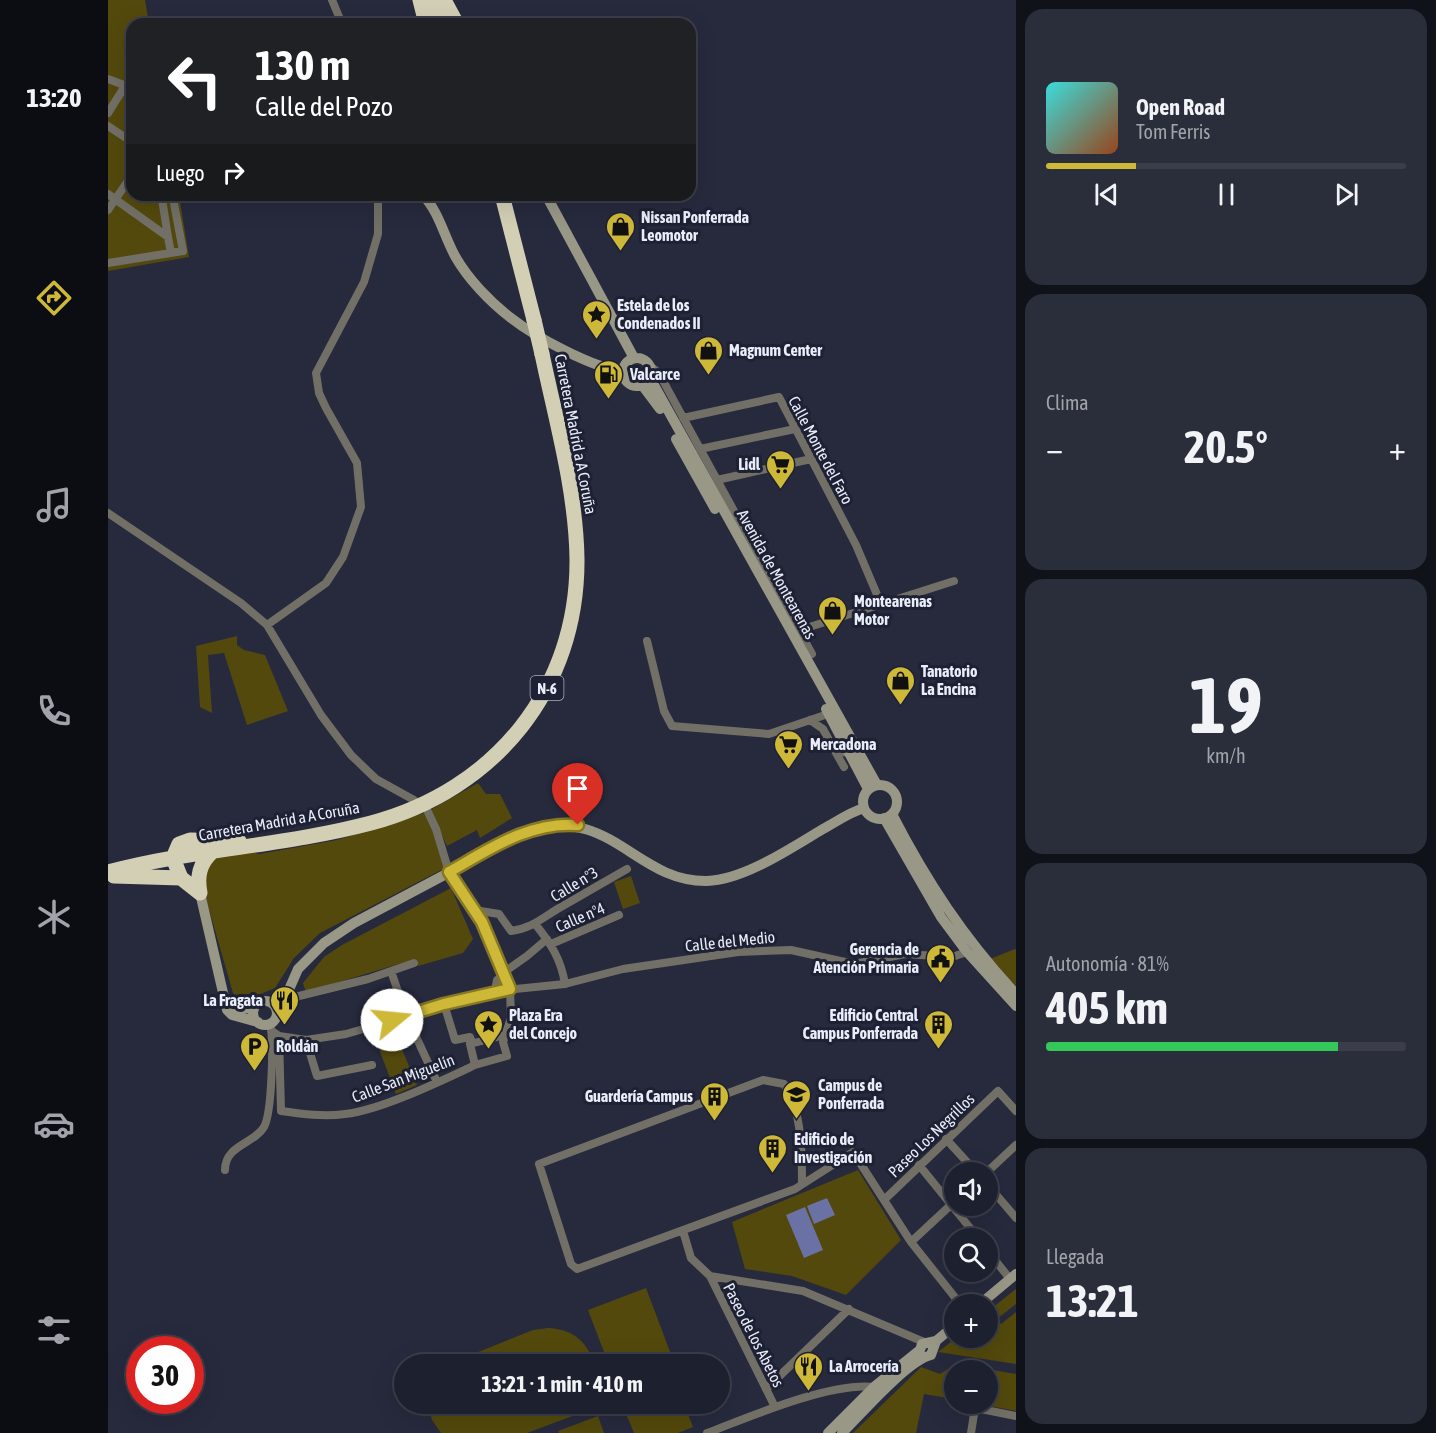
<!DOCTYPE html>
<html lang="es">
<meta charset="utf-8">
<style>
body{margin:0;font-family:"Asap Condensed",sans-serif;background:#2a2d3a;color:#f1f3f6;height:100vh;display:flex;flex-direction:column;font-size:22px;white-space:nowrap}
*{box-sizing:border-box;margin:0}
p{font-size:20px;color:#a0a3aa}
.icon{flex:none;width:33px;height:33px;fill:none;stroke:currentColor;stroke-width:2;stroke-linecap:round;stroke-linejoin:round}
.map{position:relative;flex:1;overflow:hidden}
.drawer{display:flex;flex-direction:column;gap:9px;padding:9px;background:#101219;width:420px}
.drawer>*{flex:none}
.banner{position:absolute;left:18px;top:18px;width:570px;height:183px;border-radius:18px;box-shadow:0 6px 24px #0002,0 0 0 2px #3b3e4a;background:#202124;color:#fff;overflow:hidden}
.tools{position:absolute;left:836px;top:1162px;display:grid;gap:12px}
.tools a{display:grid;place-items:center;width:54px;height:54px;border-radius:50%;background:#1d202e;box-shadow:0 6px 24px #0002,0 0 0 2px #3b3e4a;font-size:30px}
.speed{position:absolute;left:18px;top:1336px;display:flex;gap:12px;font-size:30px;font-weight:700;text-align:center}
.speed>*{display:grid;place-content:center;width:78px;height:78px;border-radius:50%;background:#1d202e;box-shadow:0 6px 24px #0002,0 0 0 2px #3b3e4a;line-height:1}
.speed .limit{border:9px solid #d22;background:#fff;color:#111}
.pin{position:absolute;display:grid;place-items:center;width:51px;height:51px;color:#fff;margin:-62px -26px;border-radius:50% 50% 50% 0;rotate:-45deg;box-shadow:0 0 6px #0007}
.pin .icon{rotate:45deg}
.me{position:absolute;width:66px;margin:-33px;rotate:73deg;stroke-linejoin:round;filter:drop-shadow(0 0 4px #0008)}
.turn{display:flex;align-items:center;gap:21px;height:126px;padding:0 30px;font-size:27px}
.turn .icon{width:78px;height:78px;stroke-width:2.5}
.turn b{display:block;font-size:42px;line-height:51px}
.then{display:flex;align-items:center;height:57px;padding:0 30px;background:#0003;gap:12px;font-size:22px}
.big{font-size:45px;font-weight:700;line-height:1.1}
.drawer .tile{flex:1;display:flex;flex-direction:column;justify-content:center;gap:9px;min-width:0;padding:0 21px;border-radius:18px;background:#2a2d3a}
.drawer .dial{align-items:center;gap:0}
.dial b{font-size:78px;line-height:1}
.song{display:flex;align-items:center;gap:18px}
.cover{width:72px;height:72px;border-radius:9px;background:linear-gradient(135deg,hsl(180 70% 55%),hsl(20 70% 35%))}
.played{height:6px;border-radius:3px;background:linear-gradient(90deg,#ceb837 25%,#3b3e4a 25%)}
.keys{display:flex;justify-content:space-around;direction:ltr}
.heat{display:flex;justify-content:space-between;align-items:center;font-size:33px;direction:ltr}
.charge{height:9px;border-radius:4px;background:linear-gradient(90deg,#34c759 81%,#3b3e4a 0)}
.trip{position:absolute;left:286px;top:1354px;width:336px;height:60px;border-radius:30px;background:#1d202e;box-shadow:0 6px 24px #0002,0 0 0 2px #3b3e4a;font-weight:700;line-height:60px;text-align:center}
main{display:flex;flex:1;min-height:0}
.tab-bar{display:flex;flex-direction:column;width:108px;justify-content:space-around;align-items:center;background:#0c0d12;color:#a0a3aa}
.tab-bar .icon{width:42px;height:42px}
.tab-bar .on{color:#ceb837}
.tab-bar b{font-size:27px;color:#f1f3f6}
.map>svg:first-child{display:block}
.green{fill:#53490d}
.water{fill:#6a72a5}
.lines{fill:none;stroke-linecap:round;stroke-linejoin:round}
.street{stroke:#727066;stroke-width:8}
.secondary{stroke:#999786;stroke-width:10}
.highway{stroke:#d3cfb5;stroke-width:15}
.highway-bridge{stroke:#d3cfb5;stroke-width:15}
.route-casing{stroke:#867824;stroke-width:15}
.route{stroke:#ceb837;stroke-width:10}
.labels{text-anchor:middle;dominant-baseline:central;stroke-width:6;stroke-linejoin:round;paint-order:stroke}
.shield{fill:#1e2133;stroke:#acafbe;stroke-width:1.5}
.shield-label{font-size:15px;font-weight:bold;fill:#e9ecf9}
.poi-label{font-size:16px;font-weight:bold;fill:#e9ecf9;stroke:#1e2133;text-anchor:start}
.street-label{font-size:16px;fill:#e9ecf9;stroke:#1e2133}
</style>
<main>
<nav class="tab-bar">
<b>13:20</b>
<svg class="icon on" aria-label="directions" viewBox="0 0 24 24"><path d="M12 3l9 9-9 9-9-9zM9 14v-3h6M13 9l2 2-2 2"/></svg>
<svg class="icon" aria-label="music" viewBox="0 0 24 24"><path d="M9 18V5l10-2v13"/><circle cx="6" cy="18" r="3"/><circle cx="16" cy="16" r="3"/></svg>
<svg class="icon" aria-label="phone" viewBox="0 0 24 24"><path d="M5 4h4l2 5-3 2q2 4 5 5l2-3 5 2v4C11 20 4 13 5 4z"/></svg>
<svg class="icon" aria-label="climate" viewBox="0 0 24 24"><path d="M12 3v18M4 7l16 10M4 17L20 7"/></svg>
<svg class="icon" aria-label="car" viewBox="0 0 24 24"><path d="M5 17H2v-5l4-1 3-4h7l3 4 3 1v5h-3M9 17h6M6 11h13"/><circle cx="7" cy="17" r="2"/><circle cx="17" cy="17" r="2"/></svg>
<svg class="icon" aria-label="filters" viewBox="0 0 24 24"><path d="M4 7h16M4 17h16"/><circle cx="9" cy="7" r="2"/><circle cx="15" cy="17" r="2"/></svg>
</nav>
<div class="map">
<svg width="908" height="1433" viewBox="0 0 908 1433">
<rect width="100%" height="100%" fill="#272a3d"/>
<!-- green -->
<path class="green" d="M0,0H37L41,24H24V195H71L81,257L0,271Z
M129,636V645L136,650L157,655L180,711L139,725L116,653L100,655L104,713L92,707L88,646Z
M370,783L378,794H392L404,818L372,838L369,830L339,846L322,810Z
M316,813L329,835L339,867L212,933L186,958L167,988L133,1002L125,993L94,885L100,860L137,850L151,854L229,840Z
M523,876L532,903L515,909L506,882Z
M343,888L365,939L355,953L310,966L307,959L198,992L195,983L216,957L234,945Z
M907,949L908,950V986L882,959Z
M284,1026L309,1085L288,1094L264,1030Z
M750,1170L793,1240L738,1295L684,1276L637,1269L624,1222Z
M538,1288L567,1365H501L480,1310Z
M908,1289V1304L889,1319L893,1324L908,1312V1364L830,1352L848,1338H879V1312Z
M440,1328C464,1329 480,1341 486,1365H338L425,1330Z
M848,1364L908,1374V1411L871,1404H879V1371H846V1399L816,1394L808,1433H745L813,1367L832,1374Z
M320,1404H486V1408L419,1433H333L324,1420Z
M534,1404H576L585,1427L570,1433H526L517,1411Z
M490,1416L496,1433H451L450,1431Z"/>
<!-- water -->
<path class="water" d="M719,1198L727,1215L706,1224L699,1206Z
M697,1207L715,1250L696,1258L678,1215Z"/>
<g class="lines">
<!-- street -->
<path class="street" d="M224,0L234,24
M0,79L24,88
M0,113L17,86
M0,126L24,142
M0,194L60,237L63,253
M54,199L60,237
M0,210L24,175
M0,263L75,251L65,198L54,199L53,195
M542,366L551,373L560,390L704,654
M575,418L671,397L748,545L773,604
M592,449L687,429
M609,480L703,459
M0,513L133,603L159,625L213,715L243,755L268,779L306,800
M159,625L218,583L235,557L253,507L249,463L218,408L211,393L208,373L256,282L270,234V195
M692,630L846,581
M539,641L556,711L564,726L661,734L720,714
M702,720L715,729L727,751L741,753
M727,751L736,767
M319,810L328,829L341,872L373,922L402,989L403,1018L395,1042L399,1056L367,1065L362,1044L397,1035
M366,910L391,914L403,931C425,928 435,917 453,907C476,894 498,881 519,869
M428,925C443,944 453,959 457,984
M443,944L511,915
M283,971L298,1015L329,1082
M395,973L419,956L439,939
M387,991L389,980L396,976
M175,1004L191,996L260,979L306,963
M336,1004L347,1040L362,1037L364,1043
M164,1031L171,1036L173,1111C194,1114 216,1117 237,1114C273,1110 333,1081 367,1065
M171,1036L198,1040L238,1034L387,991L457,984L515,969L630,952L683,950L746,964L797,954L844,957L859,952
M198,1040L209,1076L264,1065
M838,1139L869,1173
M811,1165L871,1239
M117,1170C117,1145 146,1144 156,1127C164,1113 166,1039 162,1024
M878,1173L908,1145
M694,1183C694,1153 694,1110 676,1084L655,1080L431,1164L463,1264L469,1269L687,1189L745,1152L803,1242L853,1305
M879,1184L908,1218
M776,1200L890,1091L908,1111
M575,1231L583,1258L602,1276L695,1291L816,1342
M803,1242L846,1202
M879,1250L902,1279
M602,1276L667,1407
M658,1389L741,1309
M848,1404L908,1416
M599,1433C641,1417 722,1382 766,1387
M863,1433L867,1408"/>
<!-- secondary -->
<path class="secondary" d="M315,195C331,212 336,236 347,256C360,279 382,302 403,318C426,336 486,369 515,371
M438,195L526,358
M515 372a14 14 0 1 1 28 0a14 14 0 1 1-28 0Z
M542,378L769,785
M534,385L552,409
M568,439L607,509
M718,709L760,789
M755 802a17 17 0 1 1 34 0a17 17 0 1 1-34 0Z
M784,814C819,882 856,938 908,994
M776,818L833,917L859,952L908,1006
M92,893L119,1010L124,1015L150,1022
M119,999C126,1012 135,1010 147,1006
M145 1013a12 12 0 1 1 24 0a12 12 0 1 1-24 0Z
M169,1017L190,969L216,943L246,923L419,831C504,805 527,882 599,881C636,880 683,848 715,829C728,822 742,812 756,808
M871,1305L908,1274
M720,1433L766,1387L812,1350L814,1344L828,1341
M734,1433C754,1413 799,1361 823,1355L828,1341L846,1326"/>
<!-- highway -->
<path class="highway" d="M312,0L318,24
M321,0L332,24
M336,0L349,24
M394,195L426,320
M0,872C86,849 176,846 263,823C387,790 470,689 469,559C468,490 448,421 434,354
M6,876L73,878L92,893
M73,878L65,858L71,844L82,840L131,841
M92,893C89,877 91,864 104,852"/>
<!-- highway-bridge -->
<path class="highway-bridge" d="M426,320L434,354"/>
</g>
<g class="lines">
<defs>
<path id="route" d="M284,1020L336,1004L402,989L374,922L341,872C382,849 422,821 470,825"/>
</defs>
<!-- route casing -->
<use href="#route" class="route-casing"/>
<!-- route -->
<use href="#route" class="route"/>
</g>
<!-- icons -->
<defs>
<symbol id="shop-pin" viewBox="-11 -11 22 30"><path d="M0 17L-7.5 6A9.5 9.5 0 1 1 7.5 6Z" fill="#ceb837" stroke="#1e2133"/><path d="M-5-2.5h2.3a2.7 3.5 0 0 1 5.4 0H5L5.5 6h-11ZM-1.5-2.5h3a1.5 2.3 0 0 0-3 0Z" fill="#111"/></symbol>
<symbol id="sight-pin" viewBox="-11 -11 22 30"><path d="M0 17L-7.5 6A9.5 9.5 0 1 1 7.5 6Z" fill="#ceb837" stroke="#1e2133"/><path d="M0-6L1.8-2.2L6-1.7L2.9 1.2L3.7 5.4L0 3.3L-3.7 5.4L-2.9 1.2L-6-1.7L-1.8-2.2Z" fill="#111"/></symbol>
<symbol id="fuel-pin" viewBox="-11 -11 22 30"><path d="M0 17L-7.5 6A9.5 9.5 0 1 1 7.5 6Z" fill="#ceb837" stroke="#1e2133"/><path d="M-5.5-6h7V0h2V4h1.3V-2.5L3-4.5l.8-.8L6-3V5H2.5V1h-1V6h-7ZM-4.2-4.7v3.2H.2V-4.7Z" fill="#111"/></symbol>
<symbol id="supermarket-pin" viewBox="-11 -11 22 30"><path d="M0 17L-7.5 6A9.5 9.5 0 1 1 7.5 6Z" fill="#ceb837" stroke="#1e2133"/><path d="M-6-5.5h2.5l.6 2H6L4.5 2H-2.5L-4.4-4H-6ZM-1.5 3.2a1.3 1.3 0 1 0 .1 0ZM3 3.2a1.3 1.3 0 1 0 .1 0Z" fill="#111"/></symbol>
<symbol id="civic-pin" viewBox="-11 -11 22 30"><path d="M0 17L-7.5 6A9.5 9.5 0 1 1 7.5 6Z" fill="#ceb837" stroke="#1e2133"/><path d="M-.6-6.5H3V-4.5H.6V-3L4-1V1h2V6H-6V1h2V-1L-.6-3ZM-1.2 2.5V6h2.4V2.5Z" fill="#111"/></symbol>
<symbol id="restaurant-pin" viewBox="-11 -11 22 30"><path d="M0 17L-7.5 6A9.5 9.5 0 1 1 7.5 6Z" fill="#ceb837" stroke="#1e2133"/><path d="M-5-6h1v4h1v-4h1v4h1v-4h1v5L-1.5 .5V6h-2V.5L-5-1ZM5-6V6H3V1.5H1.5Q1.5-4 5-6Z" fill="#111"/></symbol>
<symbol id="building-pin" viewBox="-11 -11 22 30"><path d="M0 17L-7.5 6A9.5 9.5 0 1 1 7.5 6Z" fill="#ceb837" stroke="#1e2133"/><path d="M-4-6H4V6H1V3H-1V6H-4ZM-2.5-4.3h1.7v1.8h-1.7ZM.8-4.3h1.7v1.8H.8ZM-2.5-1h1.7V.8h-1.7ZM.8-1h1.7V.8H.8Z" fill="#111"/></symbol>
<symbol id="parking-pin" viewBox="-11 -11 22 30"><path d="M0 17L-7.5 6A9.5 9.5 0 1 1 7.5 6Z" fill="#ceb837" stroke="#1e2133"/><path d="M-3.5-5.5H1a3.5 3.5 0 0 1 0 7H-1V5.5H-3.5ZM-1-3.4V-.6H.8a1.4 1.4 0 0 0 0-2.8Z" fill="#111"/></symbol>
<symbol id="university-pin" viewBox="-11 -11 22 30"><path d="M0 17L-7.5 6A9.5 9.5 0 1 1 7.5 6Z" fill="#ceb837" stroke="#1e2133"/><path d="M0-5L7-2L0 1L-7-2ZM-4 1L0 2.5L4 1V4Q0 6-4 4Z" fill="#111"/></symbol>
</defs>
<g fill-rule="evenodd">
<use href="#shop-pin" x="496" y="210" width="33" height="45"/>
<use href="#sight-pin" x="472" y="298" width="33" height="45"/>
<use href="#shop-pin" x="584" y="334" width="33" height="45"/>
<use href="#fuel-pin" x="484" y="358" width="33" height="45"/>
<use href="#supermarket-pin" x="656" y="448" width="33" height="45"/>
<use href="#shop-pin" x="708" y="594" width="33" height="45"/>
<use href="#shop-pin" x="776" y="664" width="33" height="45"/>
<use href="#supermarket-pin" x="664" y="728" width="33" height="45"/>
<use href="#civic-pin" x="816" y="942" width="33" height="45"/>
<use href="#restaurant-pin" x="160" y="984" width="33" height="45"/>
<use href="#sight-pin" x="364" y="1008" width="33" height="45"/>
<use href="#building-pin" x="814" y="1008" width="33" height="45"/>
<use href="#parking-pin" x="130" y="1030" width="33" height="45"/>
<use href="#university-pin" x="672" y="1078" width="33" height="45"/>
<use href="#building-pin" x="590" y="1080" width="33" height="45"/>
<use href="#building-pin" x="648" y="1132" width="33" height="45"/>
<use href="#restaurant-pin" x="684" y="1350" width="33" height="45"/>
</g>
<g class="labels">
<!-- shield labels -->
<rect class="shield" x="422.5" y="676" width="33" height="24" rx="4.5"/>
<g class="shield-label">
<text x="439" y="688">N-6</text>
</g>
<!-- poi labels -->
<g class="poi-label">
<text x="533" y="217">Nissan Ponferrada<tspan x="533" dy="18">Leomotor</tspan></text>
<text x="509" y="305">Estela de los<tspan x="509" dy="18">Condenados II</tspan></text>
<text x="621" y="350">Magnum Center</text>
<text x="522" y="374">Valcarce</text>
<text x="652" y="464" text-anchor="end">Lidl</text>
<text x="746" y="601">Montearenas<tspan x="746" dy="18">Motor</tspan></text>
<text x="813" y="671">Tanatorio<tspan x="813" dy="18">La Encina</tspan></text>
<text x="702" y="744">Mercadona</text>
<text x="811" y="949" text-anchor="end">Gerencia de<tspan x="811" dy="18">Atención Primaria</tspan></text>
<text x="155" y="1000" text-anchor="end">La Fragata</text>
<text x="401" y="1015">Plaza Era<tspan x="401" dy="18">del Concejo</tspan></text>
<text x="810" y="1015" text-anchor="end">Edificio Central<tspan x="810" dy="18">Campus Ponferrada</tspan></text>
<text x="168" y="1046">Roldán</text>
<text x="710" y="1085">Campus de<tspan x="710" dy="18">Ponferrada</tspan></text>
<text x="585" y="1096" text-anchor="end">Guardería Campus</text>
<text x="686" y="1139">Edificio de<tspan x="686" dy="18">Investigación</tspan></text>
<text x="721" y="1366">La Arrocería</text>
</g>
<!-- street labels -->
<g class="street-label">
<text transform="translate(468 434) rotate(79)">Carretera Madrid a A Coruña</text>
<text transform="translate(713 450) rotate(62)">Calle Monte del Faro</text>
<text transform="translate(669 574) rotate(61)">Avenida de Montearenas</text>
<text transform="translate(171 821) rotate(-10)">Carretera Madrid a A Coruña</text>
<text transform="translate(466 884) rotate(-31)">Calle nº3</text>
<text transform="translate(472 917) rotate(-23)">Calle nº4</text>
<text transform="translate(622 941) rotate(-6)">Calle del Medio</text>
<text transform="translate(295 1078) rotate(-21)">Calle San Miguelín</text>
<text transform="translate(823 1135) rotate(-44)">Paseo Los Negrillos</text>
<text transform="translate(646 1335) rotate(63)">Paseo de los Abetos</text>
</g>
</g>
</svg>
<div class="tools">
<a><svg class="icon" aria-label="sound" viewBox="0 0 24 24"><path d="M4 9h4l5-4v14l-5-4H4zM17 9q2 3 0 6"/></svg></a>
<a><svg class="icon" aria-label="search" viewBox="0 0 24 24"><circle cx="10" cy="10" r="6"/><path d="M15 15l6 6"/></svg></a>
<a>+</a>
<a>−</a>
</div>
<div class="speed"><div class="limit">30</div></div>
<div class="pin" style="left:470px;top:825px;background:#d93025"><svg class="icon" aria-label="arrive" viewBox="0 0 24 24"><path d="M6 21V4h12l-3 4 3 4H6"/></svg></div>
<svg class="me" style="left:284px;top:1020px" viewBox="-20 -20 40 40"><circle r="19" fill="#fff"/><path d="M0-13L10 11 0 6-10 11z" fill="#ceb837"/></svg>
<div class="trip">13:21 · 1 min · 410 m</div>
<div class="banner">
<div class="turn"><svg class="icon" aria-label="left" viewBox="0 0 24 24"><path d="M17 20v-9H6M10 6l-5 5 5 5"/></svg><div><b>130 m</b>Calle del Pozo</div></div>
<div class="then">Luego<svg class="icon" aria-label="right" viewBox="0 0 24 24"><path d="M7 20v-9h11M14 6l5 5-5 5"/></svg></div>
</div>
</div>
<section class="drawer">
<div class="tile">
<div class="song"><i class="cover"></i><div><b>Open Road</b><p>Tom Ferris</p></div></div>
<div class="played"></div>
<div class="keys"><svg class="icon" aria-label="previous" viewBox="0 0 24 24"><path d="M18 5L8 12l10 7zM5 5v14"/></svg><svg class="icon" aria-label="pause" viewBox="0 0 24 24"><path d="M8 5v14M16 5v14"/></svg><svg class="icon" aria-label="next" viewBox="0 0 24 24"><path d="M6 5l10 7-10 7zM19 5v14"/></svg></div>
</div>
<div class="tile"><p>Clima</p>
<div class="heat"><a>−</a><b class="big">20.5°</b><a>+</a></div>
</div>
<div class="tile dial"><b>19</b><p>km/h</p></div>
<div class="tile"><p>Autonomía · 81%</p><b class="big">405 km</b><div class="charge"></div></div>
<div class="tile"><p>Llegada</p><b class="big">13:21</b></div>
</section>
</main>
